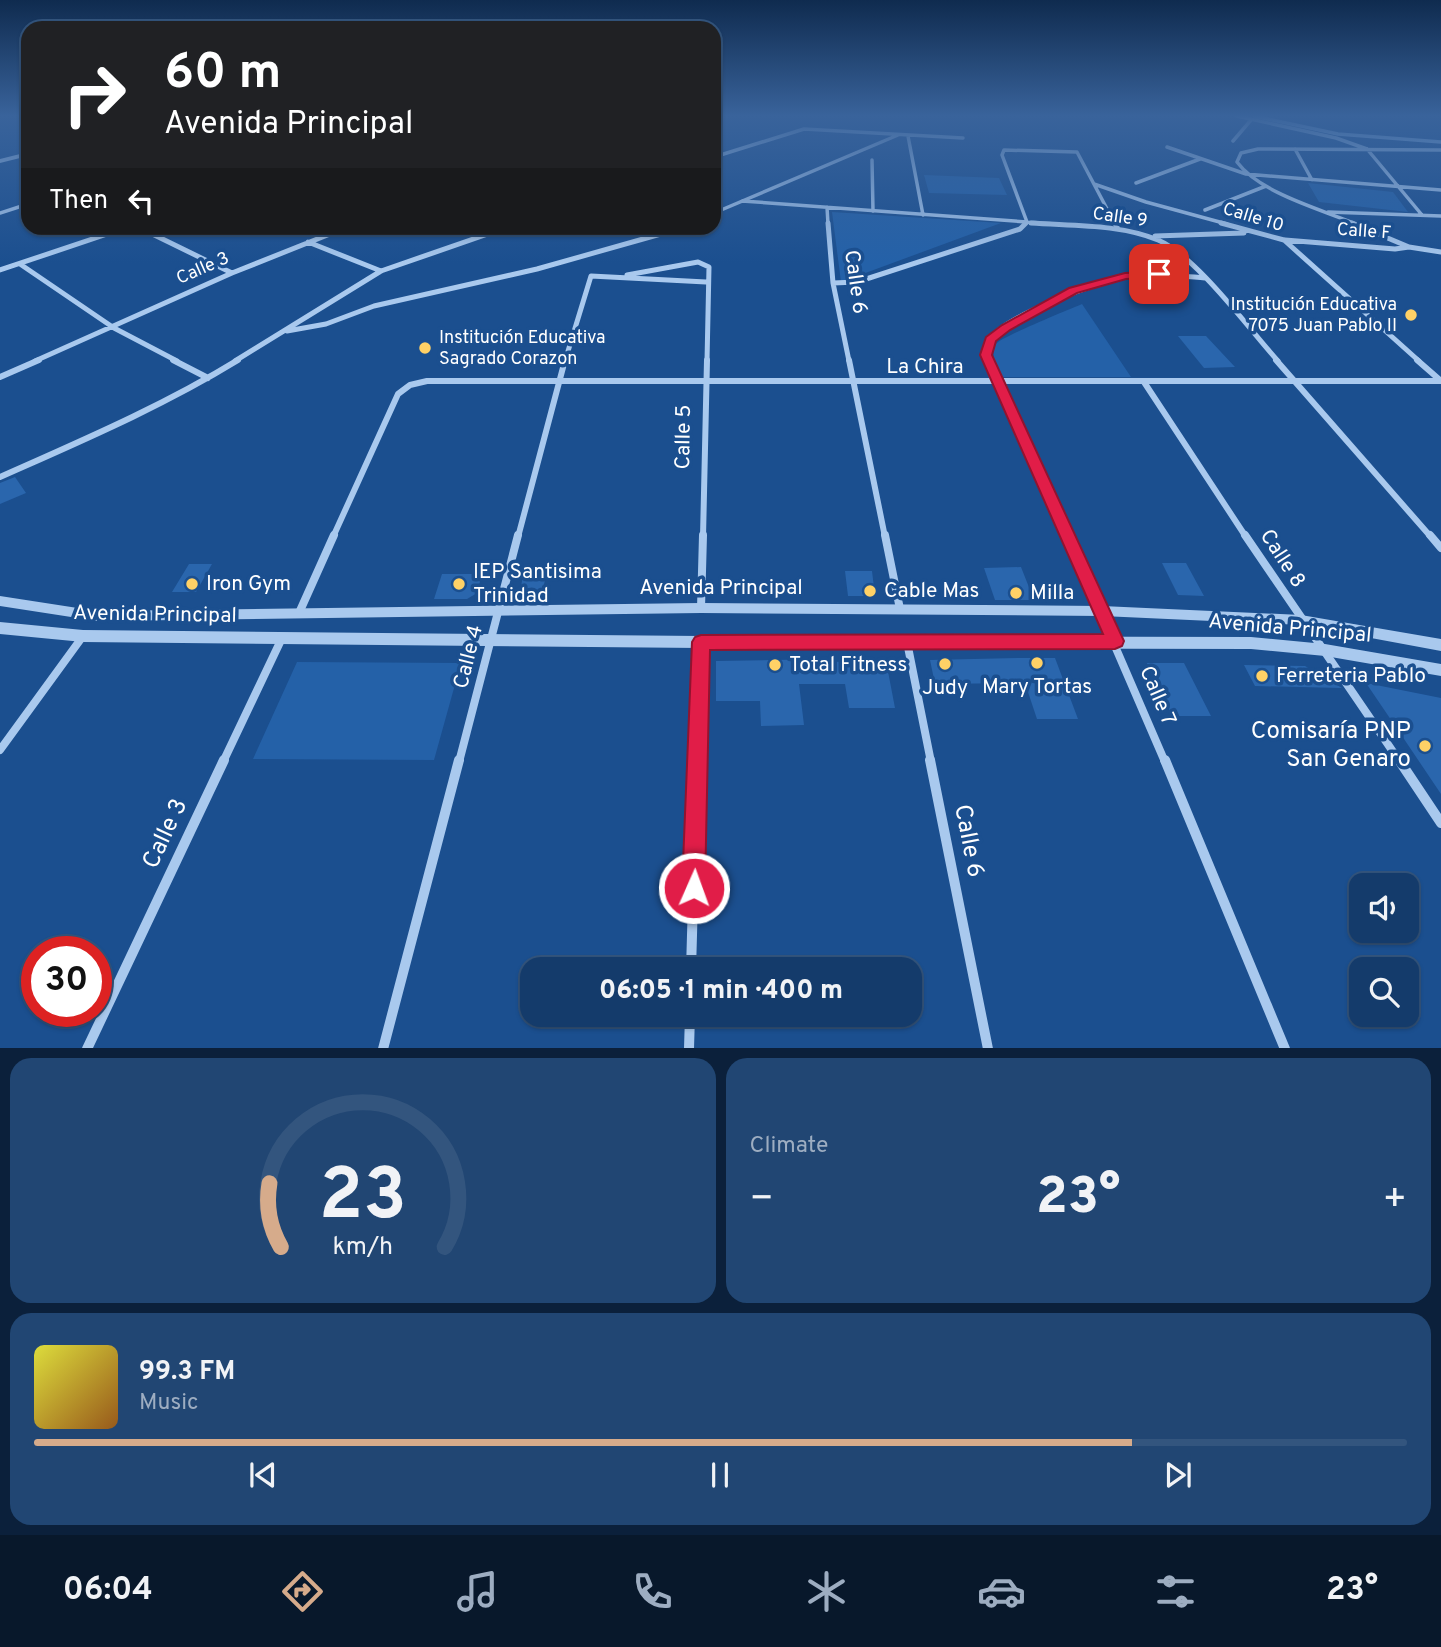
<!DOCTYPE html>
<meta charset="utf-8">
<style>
body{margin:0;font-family:Overpass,sans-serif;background:#214673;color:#f1f3f6;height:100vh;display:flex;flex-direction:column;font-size:26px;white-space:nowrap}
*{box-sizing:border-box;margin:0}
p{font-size:23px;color:#9dadc1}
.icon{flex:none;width:38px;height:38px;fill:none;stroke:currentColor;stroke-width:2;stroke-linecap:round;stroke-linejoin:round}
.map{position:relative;height:1048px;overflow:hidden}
.sheet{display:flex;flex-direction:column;gap:10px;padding:10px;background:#0b203b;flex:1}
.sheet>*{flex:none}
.guide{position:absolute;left:21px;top:21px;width:700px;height:214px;border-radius:21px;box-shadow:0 2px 5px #0004,0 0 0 2px #33557e;background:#202124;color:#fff;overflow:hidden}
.controls{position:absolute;left:1349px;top:873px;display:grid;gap:14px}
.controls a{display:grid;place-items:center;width:70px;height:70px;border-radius:14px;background:#143b6b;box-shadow:0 2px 5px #0004,0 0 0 2px #33557e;font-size:35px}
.speed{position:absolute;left:21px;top:936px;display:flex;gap:14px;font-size:35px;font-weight:700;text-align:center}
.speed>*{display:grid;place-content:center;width:91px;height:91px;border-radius:50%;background:#143b6b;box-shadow:0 2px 5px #0004,0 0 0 2px #33557e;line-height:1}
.speed .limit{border:10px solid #d22;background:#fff;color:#111}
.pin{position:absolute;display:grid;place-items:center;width:60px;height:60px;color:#fff;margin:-30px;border-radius:14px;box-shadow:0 4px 10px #0006}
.me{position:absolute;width:77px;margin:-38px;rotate:2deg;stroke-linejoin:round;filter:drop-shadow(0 0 5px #0008)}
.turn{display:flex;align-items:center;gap:24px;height:147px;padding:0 28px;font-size:32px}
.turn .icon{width:91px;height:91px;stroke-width:2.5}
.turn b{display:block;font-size:49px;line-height:60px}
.then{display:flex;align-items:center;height:66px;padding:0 28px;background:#0003;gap:14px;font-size:26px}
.big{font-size:52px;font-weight:800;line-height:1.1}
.sheet .widget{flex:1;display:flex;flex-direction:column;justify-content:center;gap:10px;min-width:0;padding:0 24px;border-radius:21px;background:#214673}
.sheet .dial{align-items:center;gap:0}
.dial svg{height:182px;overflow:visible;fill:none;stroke:#33557e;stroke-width:7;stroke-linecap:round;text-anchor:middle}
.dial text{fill:#f1f3f6;stroke:none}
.song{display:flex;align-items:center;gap:21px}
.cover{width:84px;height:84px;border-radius:10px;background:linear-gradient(135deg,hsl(60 70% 55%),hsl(30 70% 35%))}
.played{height:7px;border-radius:4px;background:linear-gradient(90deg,#d6ab8b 80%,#33557e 80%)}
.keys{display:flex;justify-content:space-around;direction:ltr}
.heat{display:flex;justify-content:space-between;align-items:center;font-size:38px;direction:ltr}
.sheet .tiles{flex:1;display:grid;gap:10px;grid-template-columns:1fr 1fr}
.widget:last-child{grid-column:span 2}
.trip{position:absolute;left:520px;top:957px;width:402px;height:70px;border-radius:21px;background:#143b6b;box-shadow:0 2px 5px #0004,0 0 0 2px #33557e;font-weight:800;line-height:70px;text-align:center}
.tab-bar{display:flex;height:112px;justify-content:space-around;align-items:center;background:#08182b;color:#9dadc1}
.tab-bar .icon{width:49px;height:49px}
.tab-bar .on{color:#d6ab8b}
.tab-bar b{font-size:32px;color:#f1f3f6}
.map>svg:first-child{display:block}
.green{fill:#2461a8}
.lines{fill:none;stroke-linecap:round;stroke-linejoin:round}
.stream{stroke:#9cc4f0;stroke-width:3.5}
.building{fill:#2a66ad}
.pedestrian{stroke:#a9c9ee;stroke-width:3.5}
.minor-far4{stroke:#a9c9ee;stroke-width:3.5}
.minor-far3{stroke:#a9c9ee;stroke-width:5}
.minor-far2{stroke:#a9c9ee;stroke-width:6}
.minor-far1{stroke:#a9c9ee;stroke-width:8}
.minor{stroke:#a9c9ee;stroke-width:10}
.tertiary{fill:#a9c9ee;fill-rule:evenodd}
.route{fill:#e11d48;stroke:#92132f;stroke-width:2}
.poi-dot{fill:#ffd166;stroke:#1b4f8f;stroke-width:2.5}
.labels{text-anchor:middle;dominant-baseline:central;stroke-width:7;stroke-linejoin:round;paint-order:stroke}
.far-street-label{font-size:18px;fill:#fff;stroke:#1b4f8f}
.far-poi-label{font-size:18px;fill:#fff;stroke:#1b4f8f;text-anchor:end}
.street-label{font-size:21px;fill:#fff;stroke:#1b4f8f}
.poi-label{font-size:21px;fill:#fff;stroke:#1b4f8f;text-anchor:start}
.near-poi-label{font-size:24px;fill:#fff;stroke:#1b4f8f;text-anchor:end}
.near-street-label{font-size:24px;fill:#fff;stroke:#1b4f8f}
</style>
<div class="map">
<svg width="1441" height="1049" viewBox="0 0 1441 1049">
<rect width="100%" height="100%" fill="#1b4f8f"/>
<!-- green -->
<path class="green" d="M924,175L999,178L1007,195L929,193Z
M1308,183L1393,192L1408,212L1319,202Z
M832,212L1001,223L841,282Z
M1082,304L1131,377H998C996,368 990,353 996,344C1001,337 1068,310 1082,304Z
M297,662L461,663L434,760L253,759Z"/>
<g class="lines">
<!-- stream -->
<path class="stream" d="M1254,116L1338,134L1441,142"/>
</g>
<!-- building -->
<path class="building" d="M1178,336H1206L1235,367L1204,368Z
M15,477L26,493L0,504V483Z
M1162,563H1186L1204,596L1178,595Z
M189,564H212L196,592H172Z
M1021,567L1034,600H995L984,568Z
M845,571H872L875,596H848Z
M442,574H482L477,593L467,599H434Z
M523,575H546L541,599H529L520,593Z
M1017,658H1055L1078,719H1037L1025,683L935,684L930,660Z
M827,659V662L886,661L895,708H849L845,684H799L804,725L761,726L760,701H716V661Z
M1147,663H1184L1211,716H1172Z
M1244,665L1305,666L1342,688L1255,686Z
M1366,683L1441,698V794L1404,739Z"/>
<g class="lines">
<!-- pedestrian -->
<path class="pedestrian" d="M872,160L873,211"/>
<!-- minor-far4 -->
<path class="minor-far4" d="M1237,116L1336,138L1367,149L1422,215
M908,136L923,215
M1233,141L1251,120
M1167,147L1246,174L1441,190
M1295,149L1312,180
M714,157L804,129L963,138
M1136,183L1200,159
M1094,184L1146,202L1227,224
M742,201L1055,224
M827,207L828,224
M1205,210L1266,186
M1328,212L1441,216
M0,213L28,204
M714,213L898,135
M1025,224L1027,222L1002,155L1004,150L1077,152L1115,224
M1356,224C1320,209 1260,193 1237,162L1241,153L1258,149L1441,150"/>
<!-- minor-far3 -->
<path class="minor-far3" d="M828,223L833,283L849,361
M1031,223C1073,226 1119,224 1158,240C1196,256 1249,329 1278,361
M1115,223L1118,229
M1221,223L1284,240L1419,361
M1352,223L1409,247
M140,228L232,273
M1155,236L1244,233
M1285,240L1395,249L1409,247L1441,252
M308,242L381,271
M20,264L114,328L177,361
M0,270L125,228
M627,275L698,262L709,267L707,361
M833,283L857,282L1020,229L1026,223
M287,331L326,324L374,306L537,269L682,228
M35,361L232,273L345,228
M235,361L381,271L505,228
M565,361L591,276L706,282
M989,361C986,355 986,347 989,341C1001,317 1103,279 1130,276C1155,273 1180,276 1205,278"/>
<!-- minor-far2 -->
<path class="minor-far2" d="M173,360L208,378
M849,360L885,537
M988,360L1068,537
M1276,360L1431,537
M1417,360L1440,380
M0,377L39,360
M1144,382L1246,537
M0,477C81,441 163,406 238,360
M333,537L398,394L410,385L427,381H1441
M518,537L565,360
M703,537L707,360"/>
<!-- minor-far1 -->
<path class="minor-far1" d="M885,535L900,609
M1067,535L1165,762
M1245,535L1400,762
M1430,535L1441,548
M701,608L703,535
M299,613L334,535
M907,642L931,762
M0,750L83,636
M223,762L282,638
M459,762L518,535
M697,762L701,642"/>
<!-- minor -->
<path class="minor" d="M930,760L988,1049
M1165,760L1285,1049
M1399,760L1441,823
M691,970L697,760
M87,1049L224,760
M383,1049L459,760
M689,1049L690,1015"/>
<!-- tertiary -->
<path class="tertiary" d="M28,152V156L0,163V159Z
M0,596L97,611L701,603L1102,606L1301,615L1441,639V651L1301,625L1102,616L701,613L97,621L0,606Z
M0,622L83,630L701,636L1251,637L1325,644L1441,664V676L1325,656L1251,649L701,648L83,642L0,634Z"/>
</g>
<!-- sky -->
<linearGradient id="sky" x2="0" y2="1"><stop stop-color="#0f2b4f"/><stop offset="0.44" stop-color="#39639b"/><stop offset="1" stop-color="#39639b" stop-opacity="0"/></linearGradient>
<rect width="1441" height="263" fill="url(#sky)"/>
<!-- route -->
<path class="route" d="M1159,271L1164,274L1163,277L1126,279L1077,293L1010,330L996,341L992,355L1124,641L1122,646L1115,649L710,650L705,888L702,896L694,899L685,896L682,888L692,642L695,637L701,635L1103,634L980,355L986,337L1002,325L1069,288L1125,273Z"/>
<!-- markers -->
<g class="poi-dot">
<circle cx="1411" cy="315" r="7"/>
<circle cx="425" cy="348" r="7"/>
<circle cx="192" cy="584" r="7"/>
<circle cx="459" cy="584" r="7"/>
<circle cx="870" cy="591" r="7"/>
<circle cx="1016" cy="593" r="7"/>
<circle cx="1037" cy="663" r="7"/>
<circle cx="945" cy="664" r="7"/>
<circle cx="775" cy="665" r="7"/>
<circle cx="1262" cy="676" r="7"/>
<circle cx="1425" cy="746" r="7"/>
</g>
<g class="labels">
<!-- far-street labels -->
<g class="far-street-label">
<text transform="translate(1120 218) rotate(8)">Calle 9</text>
<text transform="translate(1253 218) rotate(17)">Calle 10</text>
<text transform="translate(1364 232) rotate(4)">Calle F</text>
<text transform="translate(203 269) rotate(-24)">Calle 3</text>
</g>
<!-- far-poi labels -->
<g class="far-poi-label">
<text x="1397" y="305">Institución Educativa<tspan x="1397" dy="21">7075 Juan Pablo II</tspan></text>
<text x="439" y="338" text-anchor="start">Institución Educativa<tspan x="439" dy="21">Sagrado Corazon</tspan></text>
</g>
<!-- street labels -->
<g class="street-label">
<text transform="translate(855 282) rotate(82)">Calle 6</text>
<text x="925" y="367">La Chira</text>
<text transform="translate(684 437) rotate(-89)">Calle 5</text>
<text transform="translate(1282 559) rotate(57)">Calle 8</text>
<text x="721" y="588">Avenida Principal</text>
<text transform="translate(155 615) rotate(1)">Avenida Principal</text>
<text transform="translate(1290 629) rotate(5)">Avenida Principal</text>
<text transform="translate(469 657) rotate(-76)">Calle 4</text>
<text transform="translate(1157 696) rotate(67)">Calle 7</text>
</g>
<!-- poi labels -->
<g class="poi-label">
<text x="473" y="572">IEP Santisima<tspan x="473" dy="24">Trinidad</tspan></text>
<text x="206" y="584">Iron Gym</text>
<text x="884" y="591">Cable Mas</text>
<text x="1030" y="593">Milla</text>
<text x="789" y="665">Total Fitness</text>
<text x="1276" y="676">Ferreteria Pablo</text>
<text x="1037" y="687" text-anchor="middle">Mary Tortas</text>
<text x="945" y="688" text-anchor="middle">Judy</text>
</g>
<!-- near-poi labels -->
<g class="near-poi-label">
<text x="1411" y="732">Comisaría PNP<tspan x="1411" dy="28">San Genaro</tspan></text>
</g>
<!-- near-street labels -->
<g class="near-street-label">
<text transform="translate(166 834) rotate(-65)">Calle 3</text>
<text transform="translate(968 841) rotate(79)">Calle 6</text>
</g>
</g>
</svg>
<div class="controls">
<a><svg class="icon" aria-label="sound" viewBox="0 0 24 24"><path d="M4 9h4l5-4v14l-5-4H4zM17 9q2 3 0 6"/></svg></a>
<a><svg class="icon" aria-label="search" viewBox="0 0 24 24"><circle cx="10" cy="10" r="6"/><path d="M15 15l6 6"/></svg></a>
</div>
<div class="speed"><div class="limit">30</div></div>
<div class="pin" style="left:1159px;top:274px;background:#d93025"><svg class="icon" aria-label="arrive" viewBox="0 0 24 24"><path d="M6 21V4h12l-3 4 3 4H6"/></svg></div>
<svg class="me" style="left:694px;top:888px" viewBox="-20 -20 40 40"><circle r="17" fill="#e11d48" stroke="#fff" stroke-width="3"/><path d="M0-11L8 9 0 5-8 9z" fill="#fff"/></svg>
<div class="trip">06:05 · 1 min · 400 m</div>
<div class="guide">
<div class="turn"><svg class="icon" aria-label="right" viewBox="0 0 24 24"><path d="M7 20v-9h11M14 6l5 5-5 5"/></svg><div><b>60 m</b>Avenida Principal</div></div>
<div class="then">Then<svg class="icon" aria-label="left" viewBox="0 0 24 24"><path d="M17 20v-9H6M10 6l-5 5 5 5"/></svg></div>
</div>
</div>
<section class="sheet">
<div class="tiles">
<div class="widget dial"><svg viewBox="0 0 100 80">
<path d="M14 69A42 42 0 1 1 86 69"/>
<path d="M14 69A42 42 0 0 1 9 41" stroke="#d6ab8b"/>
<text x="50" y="56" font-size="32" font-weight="700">23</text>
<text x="50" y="72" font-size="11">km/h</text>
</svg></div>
<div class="widget"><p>Climate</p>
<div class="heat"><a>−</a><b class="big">23°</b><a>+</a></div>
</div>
<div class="widget">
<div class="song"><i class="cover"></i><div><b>99.3 FM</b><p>Music</p></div></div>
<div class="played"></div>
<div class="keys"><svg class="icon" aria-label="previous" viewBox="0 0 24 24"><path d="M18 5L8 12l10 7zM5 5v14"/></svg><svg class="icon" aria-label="pause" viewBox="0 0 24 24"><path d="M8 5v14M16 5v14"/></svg><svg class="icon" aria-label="next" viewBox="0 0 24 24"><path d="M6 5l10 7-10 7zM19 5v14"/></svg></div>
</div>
</div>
</section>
<nav class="tab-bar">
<b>06:04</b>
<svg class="icon on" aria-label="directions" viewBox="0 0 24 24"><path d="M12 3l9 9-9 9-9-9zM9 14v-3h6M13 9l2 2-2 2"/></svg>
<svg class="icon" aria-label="music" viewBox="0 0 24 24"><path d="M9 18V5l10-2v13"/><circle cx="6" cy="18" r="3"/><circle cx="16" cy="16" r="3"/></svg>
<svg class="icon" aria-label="phone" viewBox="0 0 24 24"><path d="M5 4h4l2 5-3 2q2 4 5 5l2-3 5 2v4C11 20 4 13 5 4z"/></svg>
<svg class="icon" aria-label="climate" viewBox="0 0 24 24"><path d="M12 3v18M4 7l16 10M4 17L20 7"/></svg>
<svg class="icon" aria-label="car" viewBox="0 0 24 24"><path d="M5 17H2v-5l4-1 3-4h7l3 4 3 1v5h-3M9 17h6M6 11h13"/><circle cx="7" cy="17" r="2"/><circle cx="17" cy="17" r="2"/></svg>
<svg class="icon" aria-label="filters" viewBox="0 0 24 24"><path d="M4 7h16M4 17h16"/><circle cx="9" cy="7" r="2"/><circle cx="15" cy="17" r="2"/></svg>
<b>23°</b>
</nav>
